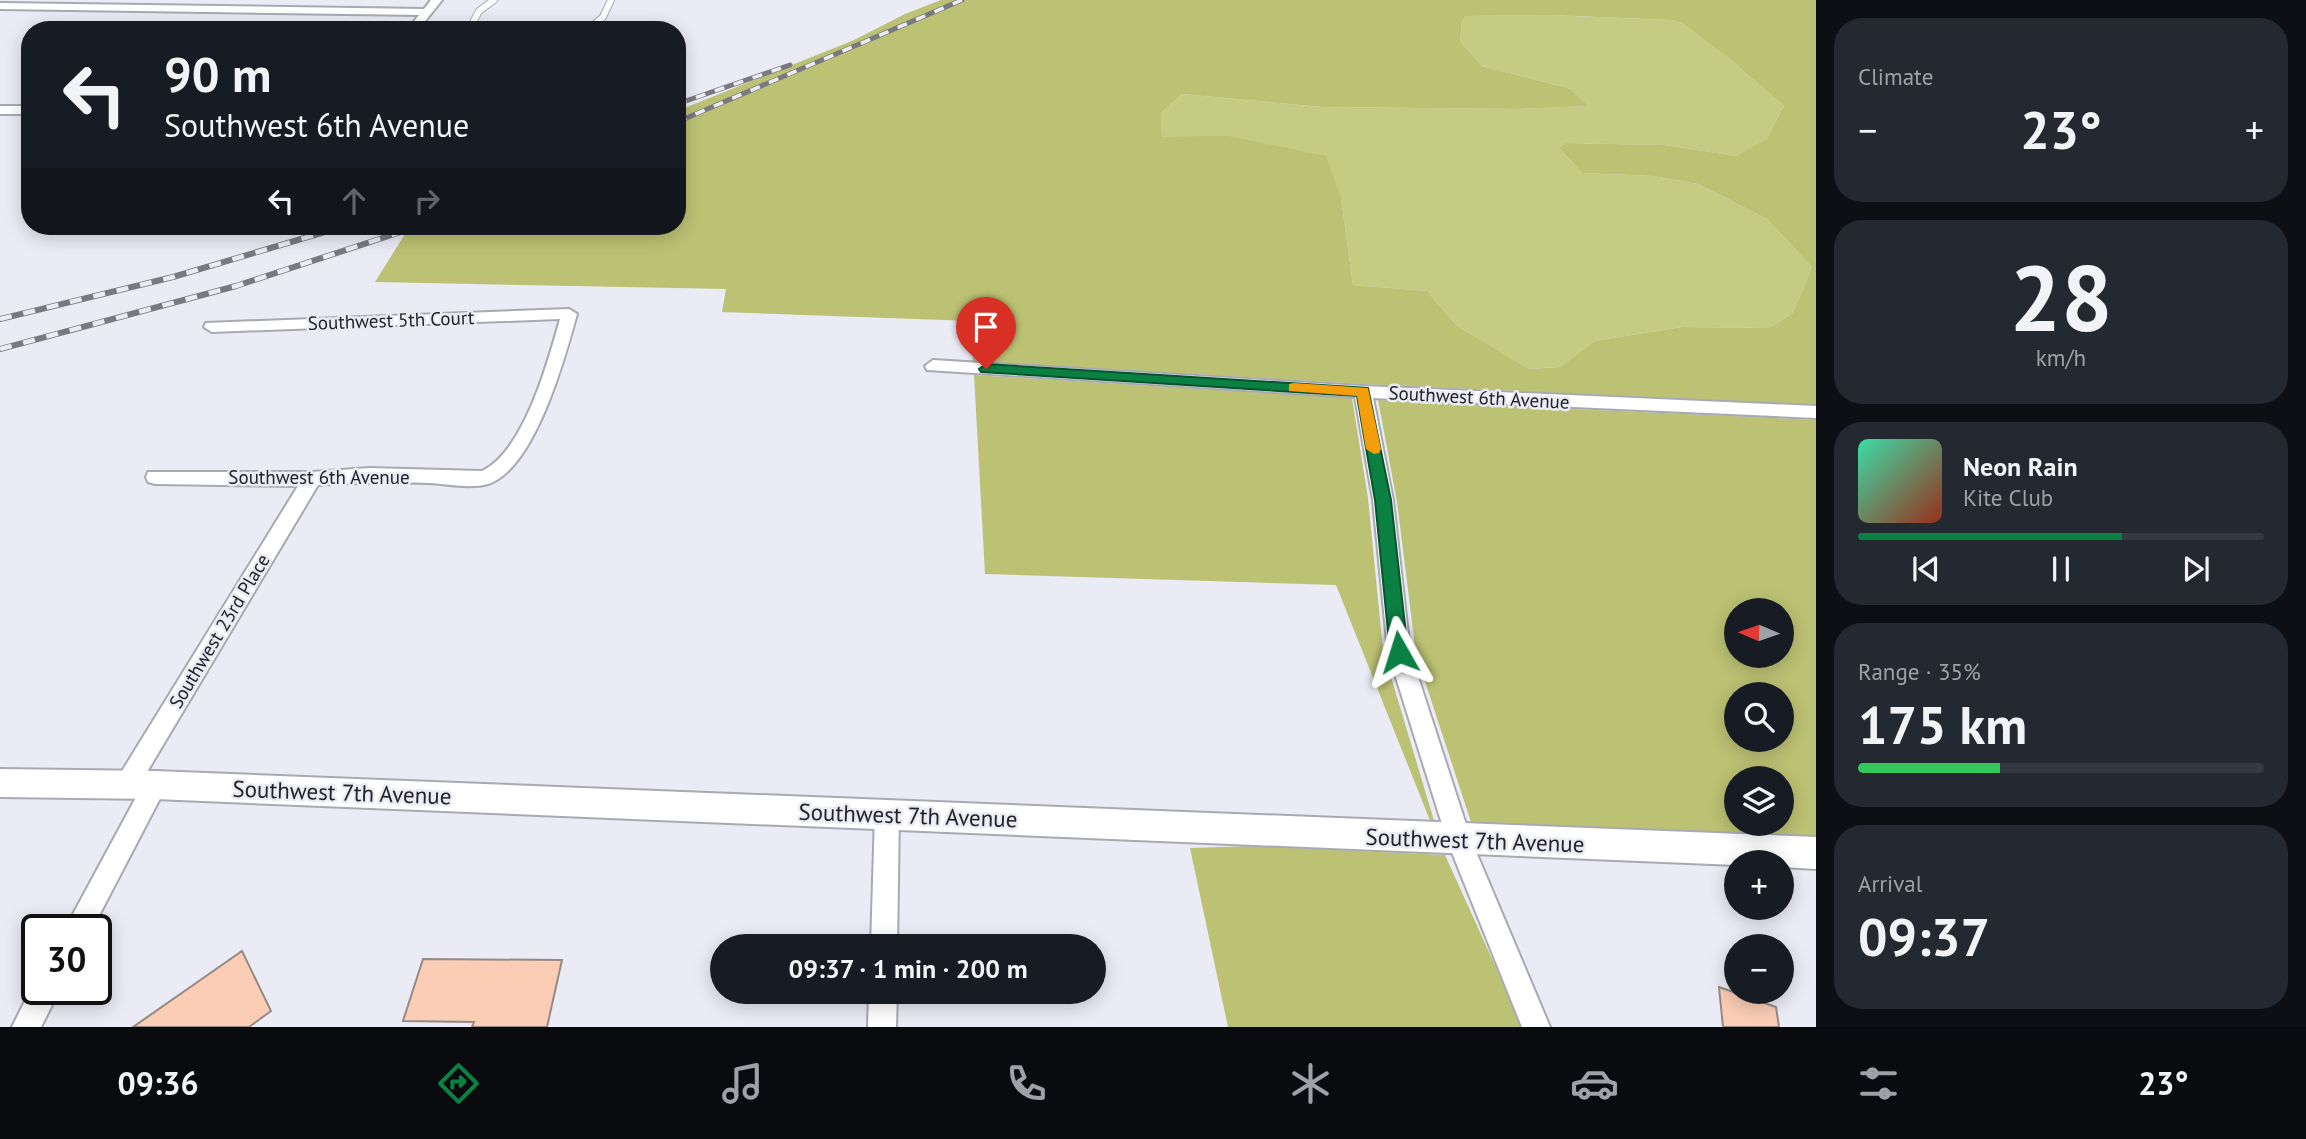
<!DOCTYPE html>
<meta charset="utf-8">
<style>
body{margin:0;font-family:"PT Sans",sans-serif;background:#242831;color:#f1f3f6;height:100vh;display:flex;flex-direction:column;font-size:26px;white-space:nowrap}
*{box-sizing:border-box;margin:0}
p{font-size:23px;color:#9ea1a6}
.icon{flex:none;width:38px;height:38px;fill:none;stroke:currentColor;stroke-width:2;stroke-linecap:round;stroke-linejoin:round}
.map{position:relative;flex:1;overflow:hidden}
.details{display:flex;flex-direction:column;gap:18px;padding:18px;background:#0d0f14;width:490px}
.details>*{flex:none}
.hud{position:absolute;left:21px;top:21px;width:665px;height:214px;border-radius:28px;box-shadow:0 4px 18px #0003;background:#171b24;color:#f1f3f6;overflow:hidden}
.needle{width:46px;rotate:272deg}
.buttons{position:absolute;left:1724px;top:598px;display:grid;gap:14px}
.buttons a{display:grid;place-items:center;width:70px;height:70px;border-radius:50%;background:#171b24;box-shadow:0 4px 18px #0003;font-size:35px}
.speed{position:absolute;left:21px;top:914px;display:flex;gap:14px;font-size:35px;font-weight:700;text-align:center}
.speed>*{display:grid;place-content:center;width:91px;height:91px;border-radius:50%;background:#171b24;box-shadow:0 4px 18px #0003;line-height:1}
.speed .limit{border:4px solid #111;border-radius:10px;background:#fff;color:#111}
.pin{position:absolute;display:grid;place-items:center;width:60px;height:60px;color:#fff;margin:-72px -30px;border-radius:50% 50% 50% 0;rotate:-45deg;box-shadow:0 0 7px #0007}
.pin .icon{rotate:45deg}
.me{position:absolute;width:77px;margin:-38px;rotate:354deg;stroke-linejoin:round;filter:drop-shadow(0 0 5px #0008)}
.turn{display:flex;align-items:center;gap:24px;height:147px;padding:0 28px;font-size:32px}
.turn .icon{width:91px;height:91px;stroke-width:2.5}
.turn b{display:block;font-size:49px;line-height:60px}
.lanes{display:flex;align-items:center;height:66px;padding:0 28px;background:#0003;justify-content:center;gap:35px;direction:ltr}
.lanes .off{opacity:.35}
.big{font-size:52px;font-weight:800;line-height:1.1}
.details .widget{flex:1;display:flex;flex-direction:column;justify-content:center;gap:10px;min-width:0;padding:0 24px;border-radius:28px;background:#242831}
.details .dial{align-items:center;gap:0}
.dial b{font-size:91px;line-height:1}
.song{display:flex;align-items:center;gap:21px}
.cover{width:84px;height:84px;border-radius:10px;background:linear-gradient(135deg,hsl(160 70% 55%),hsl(10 70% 35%))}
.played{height:7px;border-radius:4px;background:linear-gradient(90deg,#0b8043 65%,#363941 65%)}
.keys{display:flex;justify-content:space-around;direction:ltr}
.heat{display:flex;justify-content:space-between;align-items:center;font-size:38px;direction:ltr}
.charge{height:10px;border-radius:5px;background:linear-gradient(90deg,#34c759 35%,#363941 0)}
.trip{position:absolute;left:710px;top:934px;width:396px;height:70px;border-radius:35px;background:#171b24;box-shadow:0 4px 18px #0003;font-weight:800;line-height:70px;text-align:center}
.tab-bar{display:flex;height:112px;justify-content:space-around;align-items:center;background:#090b0e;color:#9ea1a6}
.tab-bar .icon{width:49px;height:49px}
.tab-bar .on{color:#0b8043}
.tab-bar b{font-size:32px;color:#f1f3f6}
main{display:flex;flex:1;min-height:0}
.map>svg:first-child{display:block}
.green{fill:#c4cb83}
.forest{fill:#bcc273;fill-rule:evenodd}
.building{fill:#facdb4;stroke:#958a84;stroke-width:2}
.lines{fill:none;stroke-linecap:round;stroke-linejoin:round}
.service-casing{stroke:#a9a9b3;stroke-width:8}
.minor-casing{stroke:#a9a9b3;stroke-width:4}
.tertiary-casing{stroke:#a9a9b3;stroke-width:4}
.service{stroke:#fff;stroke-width:6}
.minor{fill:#fff;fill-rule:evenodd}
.tertiary{fill:#fff;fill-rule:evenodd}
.rail-far1-casing{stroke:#797980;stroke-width:5}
.rail-casing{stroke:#797980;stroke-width:6}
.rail-far1{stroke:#ebebf6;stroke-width:3.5;stroke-dasharray:10;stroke-linecap:butt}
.rail{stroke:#ebebf6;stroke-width:4.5;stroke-dasharray:12;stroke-linecap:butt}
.route{fill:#0b8043;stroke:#07532c;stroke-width:2}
.slow{fill:#f59e0b}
.labels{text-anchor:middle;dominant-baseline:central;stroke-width:5;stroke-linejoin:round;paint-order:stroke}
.street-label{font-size:19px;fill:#232327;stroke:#ebebf6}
.near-street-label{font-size:23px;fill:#232327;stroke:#ebebf6}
</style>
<main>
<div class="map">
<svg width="1816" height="1027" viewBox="0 0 1816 1027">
<rect width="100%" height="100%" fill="#ebebf6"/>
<!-- green -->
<path class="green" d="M1548,15L1672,20L1682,23L1732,61L1784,106L1767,138L1736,156L1665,145L1565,143L1559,148L1582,173L1653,176L1698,184L1767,219L1812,267L1793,313L1769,328L1682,327L1594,341L1560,367L1527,369L1457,326L1427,291L1353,285L1341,198L1162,137L1161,113L1182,94L1322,107L1519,109L1587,106L1571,89L1482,66L1460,41L1462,21L1466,16Z"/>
<!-- forest -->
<path class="forest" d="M941,0H1816V405L1362,384L973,361L971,321L722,312L726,289L375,282L410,226H677V111L854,40L905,14ZM1548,15L1672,20L1682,23L1732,61L1784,106L1767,138L1736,156L1665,145L1565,143L1559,148L1582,173L1653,176L1698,184L1767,219L1812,267L1793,313L1769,328L1682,327L1594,341L1560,367L1528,369L1457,326L1427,291L1353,285L1341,198L1326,156L1228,136L1162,137L1161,113L1182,94L1322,107L1519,109L1588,106L1571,89L1482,66L1460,41L1462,21L1466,16Z
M974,375L1352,398L1368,498L1383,650L1435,824L1431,823L1336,585L985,574Z
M1378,400L1816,420V837L1472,825L1416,654L1397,502ZM1736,611H1782V656H1736ZM1736,695H1782V740H1736ZM1736,779H1782V824H1736Z
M1254,846L1445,855L1523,1027H1228L1190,848Z"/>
<!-- building -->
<path class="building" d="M242,951L271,1011L249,1027H133Z
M423,959L562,960L547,1027H472L474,1022L403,1021Z
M1719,987L1776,1007L1779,1027H1723Z"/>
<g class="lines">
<defs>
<path id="service" d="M469,30L479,11L494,0
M588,30L603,17L611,0"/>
<path id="minor" d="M431,0H442L418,30H407L419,15L0,9V3L424,9Z
M0,106H30V114H0Z
M569,309L577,314C565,357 535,469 488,484C471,489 447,484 429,483C392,482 355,483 318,485L135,792L127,795L119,792L115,784L119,776L298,486L155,484L148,482L146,477L148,472H312L369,468L482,471C524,451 548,362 560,319L212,332L204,327L206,323Z
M933,360L1363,386L1816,406V418L1373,398L1393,500L1410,652L1471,840L1550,1027H1522L1447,840L1388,652L1373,500L1355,397L927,370L925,366Z
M155,774L163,777L167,785L92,929H65L147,777Z
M887,802L896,806L899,814L897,947H871L875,814L878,806Z
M36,979L37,989H60L41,1027H12Z
M869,992H897L896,1027H868Z"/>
<path id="tertiary" d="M0,769L155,771L1816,837V869L1782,867V863H1736V865L155,799L0,797Z"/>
</defs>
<!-- service casing -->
<use href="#service" class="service-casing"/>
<!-- minor casing -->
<use href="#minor" class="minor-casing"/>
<!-- tertiary casing -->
<use href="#tertiary" class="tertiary-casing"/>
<!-- service -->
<use href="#service" class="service"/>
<!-- minor -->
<use href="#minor" class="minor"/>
<!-- tertiary -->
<use href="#tertiary" class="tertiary"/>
<defs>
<path id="rail-far1" d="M677,104L790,65
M677,122L962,0"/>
<path id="rail" d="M0,319L173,277L345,226
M0,349L236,286L419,226"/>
</defs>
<!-- rail-far1 casing -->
<use href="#rail-far1" class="rail-far1-casing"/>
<!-- rail casing -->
<use href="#rail" class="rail-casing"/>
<!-- rail-far1 -->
<use href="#rail-far1" class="rail-far1"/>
<!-- rail -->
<use href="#rail" class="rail"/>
</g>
<!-- route -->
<path class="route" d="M986,364L1368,388L1391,500L1408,652L1406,657L1399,660L1393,657L1390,652L1375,500L1357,396L981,372L979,369Z"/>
<!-- slow -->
<path class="slow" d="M1294,383L1368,388L1381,449L1379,453L1374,454L1366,449L1357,396L1289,391V384Z"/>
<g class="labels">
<!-- street labels -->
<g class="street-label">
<text transform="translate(391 320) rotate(-2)">Southwest 5th Court</text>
<text transform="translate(1479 397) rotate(3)">Southwest 6th Avenue</text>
<text x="319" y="477">Southwest 6th Avenue</text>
<text transform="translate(219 631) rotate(-59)">Southwest 23rd Place</text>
</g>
<!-- near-street labels -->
<g class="near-street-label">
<text transform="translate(342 792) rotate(2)">Southwest 7th Avenue</text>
<text transform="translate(908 815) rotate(2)">Southwest 7th Avenue</text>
<text transform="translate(1475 840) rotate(2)">Southwest 7th Avenue</text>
</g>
</g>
</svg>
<div class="buttons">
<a><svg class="needle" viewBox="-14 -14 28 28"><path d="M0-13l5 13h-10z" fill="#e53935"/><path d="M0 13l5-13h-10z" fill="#9ea1a6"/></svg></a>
<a><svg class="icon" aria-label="search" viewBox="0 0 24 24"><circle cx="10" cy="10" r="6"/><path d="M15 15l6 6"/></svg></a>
<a><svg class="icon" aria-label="layers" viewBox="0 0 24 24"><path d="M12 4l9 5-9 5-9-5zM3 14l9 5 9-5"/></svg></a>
<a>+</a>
<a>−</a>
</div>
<div class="speed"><div class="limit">30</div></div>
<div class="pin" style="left:986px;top:369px;background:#d93025"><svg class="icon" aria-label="arrive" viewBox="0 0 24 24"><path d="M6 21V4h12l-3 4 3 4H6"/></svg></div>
<svg class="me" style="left:1399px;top:652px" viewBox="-20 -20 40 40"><path d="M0-17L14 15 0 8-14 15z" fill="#0b8043" stroke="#fff" stroke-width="4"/></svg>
<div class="trip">09:37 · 1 min · 200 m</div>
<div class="hud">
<div class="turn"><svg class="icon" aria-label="left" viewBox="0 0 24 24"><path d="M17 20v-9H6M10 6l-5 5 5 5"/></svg><div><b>90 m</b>Southwest 6th Avenue</div></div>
<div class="lanes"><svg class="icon" aria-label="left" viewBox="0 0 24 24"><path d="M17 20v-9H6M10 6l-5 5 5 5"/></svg><svg class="icon off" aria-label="ahead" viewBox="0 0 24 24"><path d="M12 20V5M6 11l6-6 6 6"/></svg><svg class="icon off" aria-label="right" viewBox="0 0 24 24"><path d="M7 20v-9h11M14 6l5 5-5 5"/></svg></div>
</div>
</div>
<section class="details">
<div class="widget"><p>Climate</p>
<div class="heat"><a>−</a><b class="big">23°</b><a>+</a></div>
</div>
<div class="widget dial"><b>28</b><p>km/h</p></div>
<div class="widget">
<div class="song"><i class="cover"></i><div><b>Neon Rain</b><p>Kite Club</p></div></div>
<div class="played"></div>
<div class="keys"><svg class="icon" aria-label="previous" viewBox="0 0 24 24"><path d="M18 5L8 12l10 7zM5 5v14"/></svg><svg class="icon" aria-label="pause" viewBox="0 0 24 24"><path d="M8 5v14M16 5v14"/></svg><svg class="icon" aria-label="next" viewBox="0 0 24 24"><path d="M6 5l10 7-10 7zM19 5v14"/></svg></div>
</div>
<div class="widget"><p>Range · 35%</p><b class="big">175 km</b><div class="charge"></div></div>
<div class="widget"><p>Arrival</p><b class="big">09:37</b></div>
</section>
</main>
<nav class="tab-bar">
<b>09:36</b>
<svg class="icon on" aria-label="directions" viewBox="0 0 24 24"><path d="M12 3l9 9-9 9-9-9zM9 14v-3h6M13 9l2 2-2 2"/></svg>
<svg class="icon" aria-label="music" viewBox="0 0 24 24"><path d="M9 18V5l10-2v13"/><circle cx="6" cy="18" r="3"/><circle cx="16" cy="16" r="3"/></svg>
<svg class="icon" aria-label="phone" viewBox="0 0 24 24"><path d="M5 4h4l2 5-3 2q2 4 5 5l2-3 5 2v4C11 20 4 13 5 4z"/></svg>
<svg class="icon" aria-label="climate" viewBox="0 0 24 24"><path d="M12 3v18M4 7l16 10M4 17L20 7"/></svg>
<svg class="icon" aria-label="car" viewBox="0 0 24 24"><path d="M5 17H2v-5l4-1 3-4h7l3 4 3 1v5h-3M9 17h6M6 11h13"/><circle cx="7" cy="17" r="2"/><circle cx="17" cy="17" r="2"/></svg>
<svg class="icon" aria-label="filters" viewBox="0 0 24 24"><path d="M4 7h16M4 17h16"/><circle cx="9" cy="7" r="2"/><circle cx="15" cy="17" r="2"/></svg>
<b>23°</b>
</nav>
